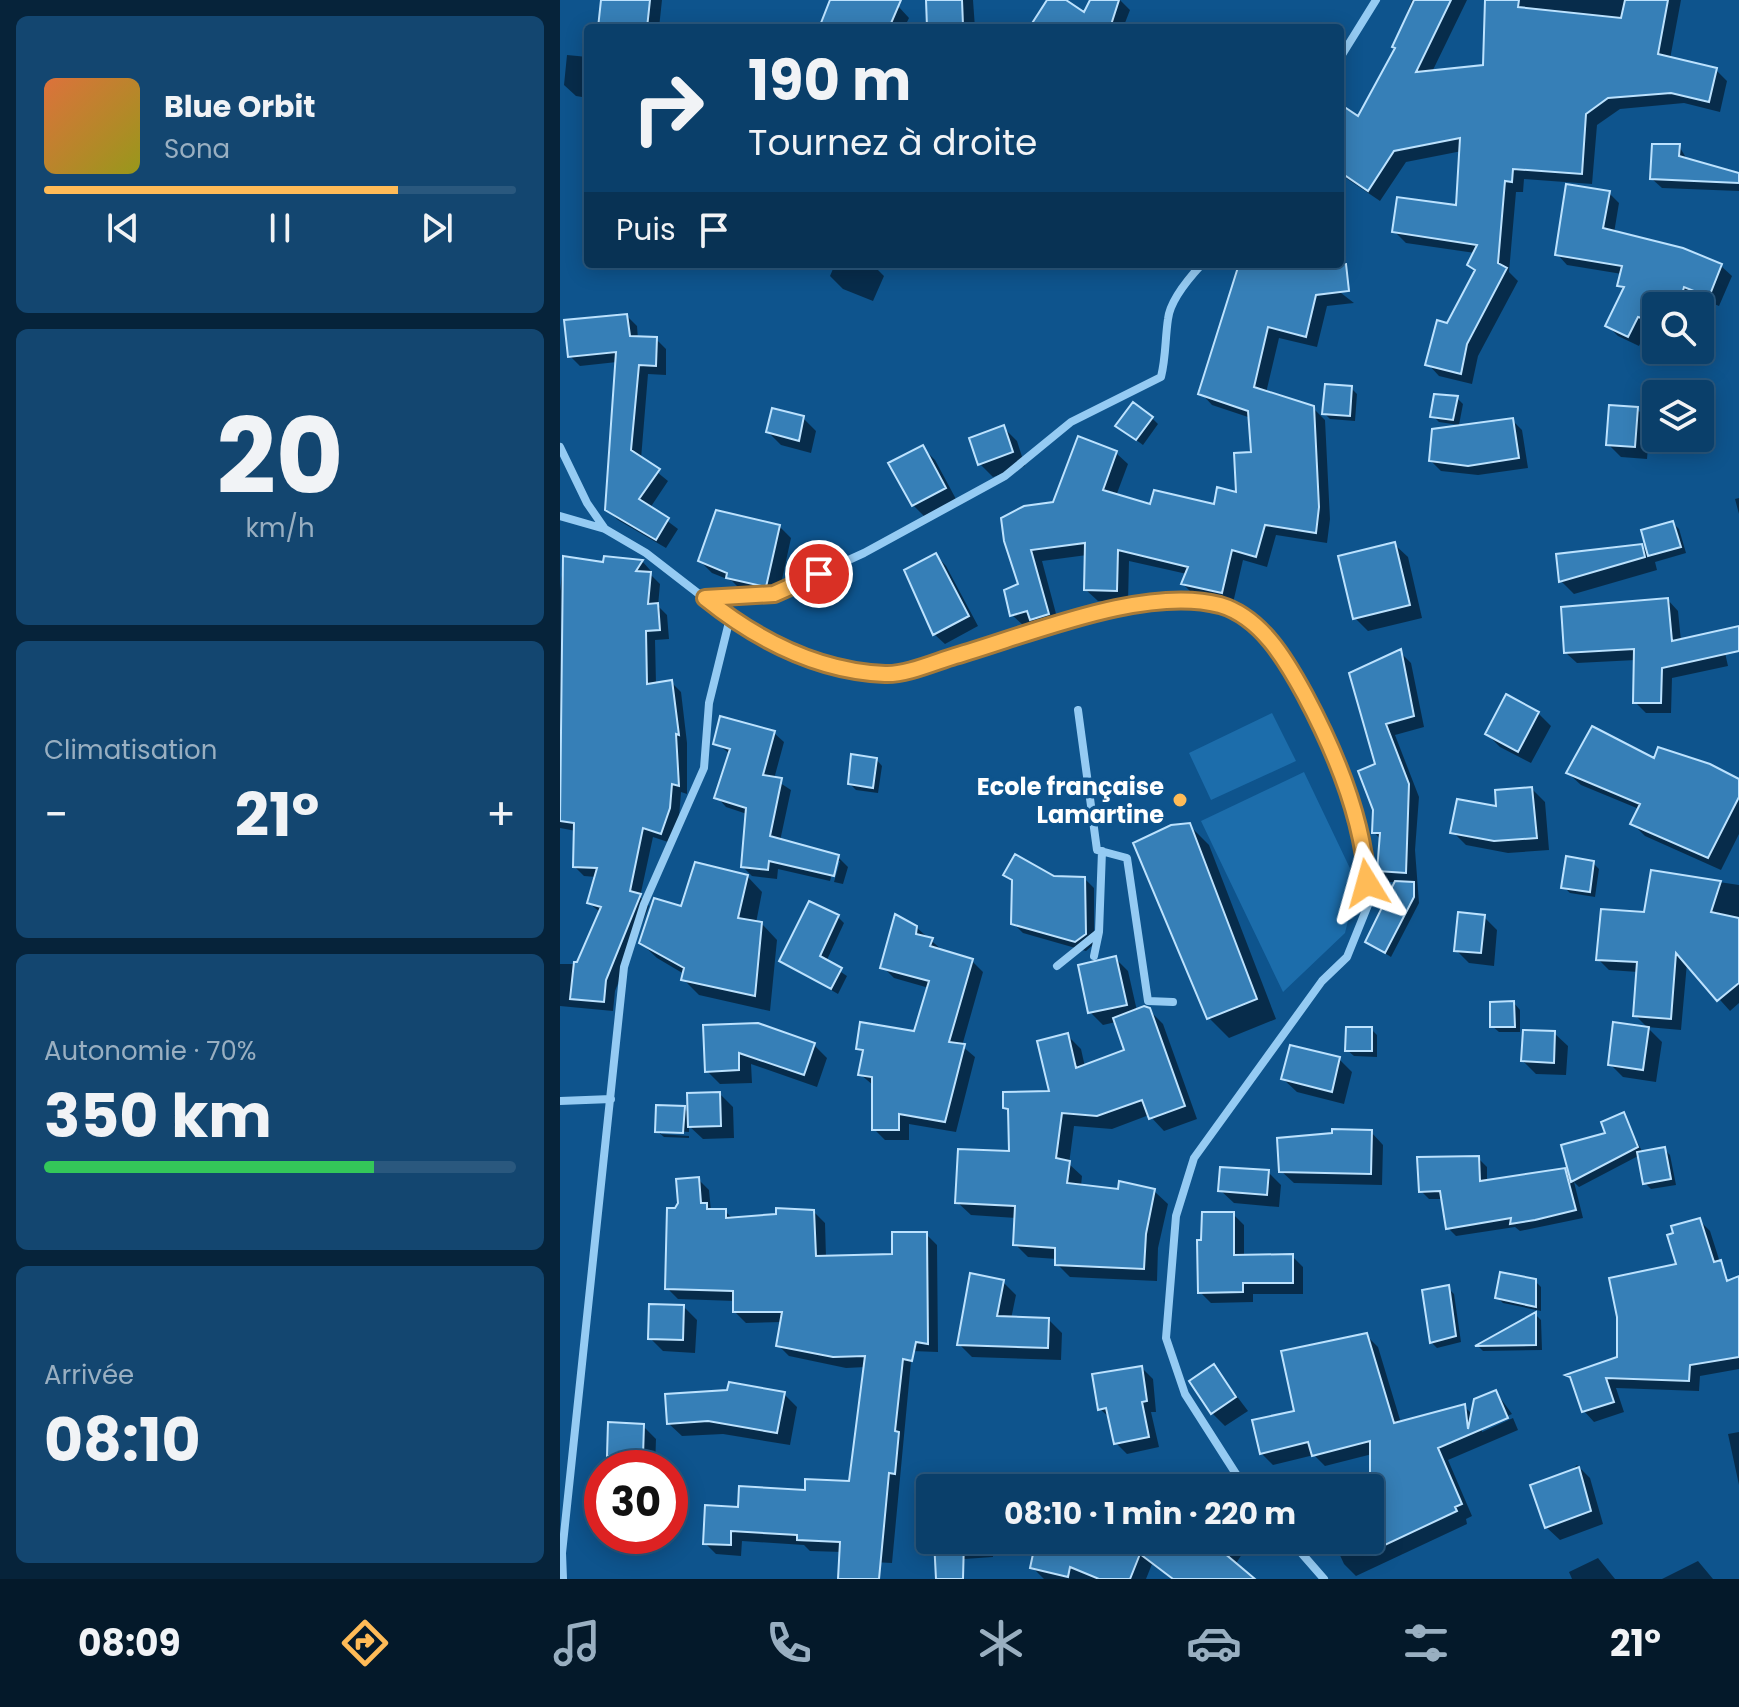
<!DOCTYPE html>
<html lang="fr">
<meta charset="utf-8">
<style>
body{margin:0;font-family:Poppins,sans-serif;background:#134670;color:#f1f3f6;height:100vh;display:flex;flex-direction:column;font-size:30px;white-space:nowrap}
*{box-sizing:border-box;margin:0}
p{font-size:26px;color:#99afc1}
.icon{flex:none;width:44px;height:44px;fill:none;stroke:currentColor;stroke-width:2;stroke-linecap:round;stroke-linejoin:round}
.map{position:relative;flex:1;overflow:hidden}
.details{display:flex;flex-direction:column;gap:16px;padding:16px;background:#06233a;width:560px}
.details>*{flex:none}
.guide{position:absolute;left:24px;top:24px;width:760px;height:244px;border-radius:8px;box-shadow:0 4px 20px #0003,0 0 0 2px #2a587e;background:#0a3f6a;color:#f1f3f6;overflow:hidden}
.buttons{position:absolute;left:1082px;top:292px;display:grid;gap:16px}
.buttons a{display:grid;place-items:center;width:72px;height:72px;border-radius:8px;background:#0a3f6a;box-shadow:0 4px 20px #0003,0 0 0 2px #2a587e;font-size:40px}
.speed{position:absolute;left:24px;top:1450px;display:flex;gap:16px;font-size:40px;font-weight:700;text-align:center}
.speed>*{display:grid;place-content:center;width:104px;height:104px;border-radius:50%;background:#0a3f6a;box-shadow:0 4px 20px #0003,0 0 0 2px #2a587e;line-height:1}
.speed .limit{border:12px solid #d22;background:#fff;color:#111}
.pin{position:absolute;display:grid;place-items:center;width:68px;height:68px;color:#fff;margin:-34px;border:4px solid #fff;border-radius:50%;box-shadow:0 2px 8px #0007}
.me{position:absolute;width:88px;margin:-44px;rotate:352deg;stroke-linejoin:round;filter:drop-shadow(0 0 6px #0008)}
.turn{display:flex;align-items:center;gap:28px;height:168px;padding:0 32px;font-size:36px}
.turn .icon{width:104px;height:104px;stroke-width:2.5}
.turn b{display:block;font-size:56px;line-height:68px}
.then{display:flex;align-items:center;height:76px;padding:0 32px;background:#0003;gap:16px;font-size:30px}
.big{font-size:60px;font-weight:700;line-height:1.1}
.details .card{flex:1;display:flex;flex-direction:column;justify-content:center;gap:12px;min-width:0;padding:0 28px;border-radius:12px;background:#134670}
.details .dial{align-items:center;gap:0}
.dial b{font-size:104px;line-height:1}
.song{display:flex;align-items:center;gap:24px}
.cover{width:96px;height:96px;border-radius:12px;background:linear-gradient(135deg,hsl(20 70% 55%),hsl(60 70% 35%))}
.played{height:8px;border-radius:4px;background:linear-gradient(90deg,#ffbb57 75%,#2a587e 75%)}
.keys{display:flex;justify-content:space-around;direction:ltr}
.heat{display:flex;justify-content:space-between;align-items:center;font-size:44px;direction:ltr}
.charge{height:12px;border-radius:6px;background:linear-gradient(90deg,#34c759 70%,#2a587e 0)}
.trip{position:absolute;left:356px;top:1474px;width:468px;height:80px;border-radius:8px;background:#0a3f6a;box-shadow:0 4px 20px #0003,0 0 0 2px #2a587e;font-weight:700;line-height:80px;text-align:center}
.tabs{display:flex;height:128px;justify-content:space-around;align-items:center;background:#04192a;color:#99afc1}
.tabs .icon{width:56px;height:56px}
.tabs .current{color:#ffbb57}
.tabs b{font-size:36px;color:#f1f3f6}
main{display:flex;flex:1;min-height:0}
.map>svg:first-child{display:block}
.green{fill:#1c6dab}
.shadow{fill:#0007}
.building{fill:#367fb7;stroke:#bce2fe;stroke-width:2}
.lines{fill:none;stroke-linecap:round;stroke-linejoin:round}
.minor{stroke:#95cbf3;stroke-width:8}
.route-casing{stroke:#a67a39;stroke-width:20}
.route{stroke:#ffbb57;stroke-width:14}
.poi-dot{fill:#ffbb57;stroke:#0e548d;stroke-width:3}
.labels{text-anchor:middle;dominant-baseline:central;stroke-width:7;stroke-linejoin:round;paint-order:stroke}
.poi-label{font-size:24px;font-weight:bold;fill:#fff;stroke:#0e548d;text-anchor:end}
</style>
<main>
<section class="details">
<div class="card">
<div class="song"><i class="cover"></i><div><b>Blue Orbit</b><p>Sona</p></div></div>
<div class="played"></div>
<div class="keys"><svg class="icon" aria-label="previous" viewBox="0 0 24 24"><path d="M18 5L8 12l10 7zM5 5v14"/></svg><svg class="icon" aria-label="pause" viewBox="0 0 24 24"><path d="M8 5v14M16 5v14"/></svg><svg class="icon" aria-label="next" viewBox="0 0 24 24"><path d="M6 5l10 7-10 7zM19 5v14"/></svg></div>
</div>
<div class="card dial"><b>20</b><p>km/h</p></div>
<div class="card"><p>Climatisation</p>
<div class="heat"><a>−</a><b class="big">21°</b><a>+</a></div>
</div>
<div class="card"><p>Autonomie · 70%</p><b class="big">350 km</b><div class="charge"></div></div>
<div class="card"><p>Arrivée</p><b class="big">08:10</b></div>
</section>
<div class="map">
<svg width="1179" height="1579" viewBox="0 0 1179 1579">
<rect width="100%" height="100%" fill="#0e548d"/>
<!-- green -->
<path class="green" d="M712,713L736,761L651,800L629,753Z
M744,772L797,883L785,933L723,992L641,821Z"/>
<!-- shadow -->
<path class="shadow" d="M43,0H102L99,28H40Z
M273,0H322L338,6L349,18L344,28H261Z
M368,0H413L415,28H371Z
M489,0H502L525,15L532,0H560L570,10L563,28H472Z
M852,0H907L872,72L925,66L927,0H1121L1110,59L1156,70L1167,81L1160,112L1124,103L1060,109L1037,125L1032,184L964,179L963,192H956L949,272L958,281L918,356L912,384L879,376L868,364L916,272L909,264L915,253L846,243L834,231L898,208L902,151L846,162L820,201L780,174V121L798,119L837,49L834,46Z
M7,55L28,57V98L16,96L4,85Z
M1119,146L1128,161L1179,175V191L1102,188L1092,179Z
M1049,193L1059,203L1054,233L1161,266L1172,276L1159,306L1134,296L1132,306H1096V329L1088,326L1079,346L1058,336L1048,326L1065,290L1059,285L1062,274L1007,265L997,254Z
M275,264H312L324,276L313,301L283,289L270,276Z
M680,264H728L750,269L794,303L767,306L757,347L719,338L706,393L753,408L765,420L770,519L767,543L716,535L707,567L683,560L673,603L634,595L623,584L627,574L569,561L568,602L538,601L526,590L527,555L482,561L499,625L484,630L476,623L464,626L452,615L461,585L446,541L556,453L568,464L556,496L592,506L655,507L678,494L694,454L691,418L652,405L641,393Z
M67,316L77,326L78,339H96L106,349V375L88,374L81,459L108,481L90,508L118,529L106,548L58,520L47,510L57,362L20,366L10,356Z
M791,388L797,394L795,421L770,419L764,413Z
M897,398L903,404L899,425L879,422L873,416Z
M1077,409L1090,422L1087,459L1061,457L1048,444Z
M243,418L256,431L251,453L221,445L208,432Z
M592,418L598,424L583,445L564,431Z
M952,420L962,430L968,468L918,475L881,471L871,461Z
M444,428L457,441L465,466L433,477L420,464Z
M362,447L375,460L397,501L366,518L353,505Z
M1179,498V514L1175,499Z
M1113,523L1119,529L1126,553L1095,562L1097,570L1014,594L1001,581L1082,546L1090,555Z
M219,526L231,538L218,598L180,589L172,581L152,573L140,561Z
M834,544L848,557L862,618L808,631L795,618Z
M376,555L386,566L418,626L385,644L374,634Z
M4,559L45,564L82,561L91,571L90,574L100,584L98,606L107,615L109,639L95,640L96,684L111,682L121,692L127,743V794L121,792L119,818L111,843L93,837L80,897L89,906L55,991L53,1011L0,1006V964H18L41,913L29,903L36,877L24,876L15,867L16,831L0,828V591Z
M1108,600L1118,611L1121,641L1163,644L1168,666L1112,678L1111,713H1086L1075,702L1076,660L1017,663L1006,653Z
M840,652L851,663L864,727L835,735L859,797L855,850L859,903L831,957L807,942L837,882H830L819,870L821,840L814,832L818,765Z
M978,713L991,726L971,763L940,747L927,734Z
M214,733L224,742L214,779L231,790L220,841L278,857L288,867L283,884L274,882L280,861H276L270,881L218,869L217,879L192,876L183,867L187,814L166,807L157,797L170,754L155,742Z
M316,759L322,766L318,793L296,790L290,784Z
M1095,761L1179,782V834L1161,870L1085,836L1073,824L1079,809L1021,785L1008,773Z
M972,789L985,802L989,850L948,853L906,845L893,832Z
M629,825L649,845L716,1019L669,1038L649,1018Z
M1033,863L1039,869L1035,897L1010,893L1004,887Z
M1093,872L1179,885V1003L1170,1011L1127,963L1121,1030L1087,1027L1102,1042L1096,1082L1063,1077L1050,1064L1088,1028L1075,1015L1078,972L1049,970L1038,959L1086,915Z
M445,875L525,879L534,888V944L526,951L463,933L453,923L454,883Z
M187,876L202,892L196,923L202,924L217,940L210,1011L139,995L123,979L124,974L97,958L81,943L122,908Z
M278,917L284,923L266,962L287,976L278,994L222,961Z
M924,917L937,930L934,966L909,963L896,950Z
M356,927L383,951L412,961L423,972L402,1046L415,1057L396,1132L349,1124V1140H325L314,1129V1086L300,1074L304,1054L298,1048L355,1033L369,988L334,978L323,967Z
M555,958L568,971L577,1011L589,1010L603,1024L637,1119L604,1131L589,1115L552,1129L514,1126L509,1164L522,1176L521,1186L594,1191L608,1204L598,1248L597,1281L510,1277L497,1264V1259L468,1257L455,1244L456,1218L411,1215L397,1202L451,1153L450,1112L445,1107L491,1093L508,1036L521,1049L525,1067L567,1052L556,1022L543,1025L530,1012Z
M954,1003L960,1010V1032H939L932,1026Z
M198,1025L254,1045L267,1058L257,1087L191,1064L192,1083L160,1084L147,1071Z
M811,1029L817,1035V1057L794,1056L787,1050Z
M994,1033L1008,1046L1006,1075L976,1074L963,1061Z
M779,1059L792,1072L784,1104L737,1092L723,1079Z
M160,1094L173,1107L174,1138L143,1139L129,1126V1132L101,1130V1134L129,1136V1138L104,1137L97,1131L124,1108L130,1114Z
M1063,1115L1083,1153L1104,1149L1110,1155L1116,1185L1091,1189L1085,1183L1080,1155L1019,1187L1014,1182L1023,1218L960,1231L955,1227L896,1236L888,1228L883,1199H869L861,1191L918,1158L927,1167V1181L1005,1170L1012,1178Z
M811,1132L823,1145L822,1185L734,1183L721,1171Z
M708,1172L721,1185L719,1207L674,1203L660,1190Z
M138,1179L149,1190L151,1211H165L173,1219L254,1212L265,1223L266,1257L334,1256L366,1234L377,1245L378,1352L352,1351L332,1563L292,1561L283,1552L250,1551L244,1545L182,1541L181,1556L156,1554L145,1543L247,1492L291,1483L306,1367L286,1368L229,1356L218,1345L222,1322L186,1323L175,1312V1301L118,1299L107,1288L117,1210Z
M673,1214L684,1225V1257L732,1256L743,1267V1294H693V1302L651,1303L640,1292Z
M1139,1220L1150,1231L1179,1322V1369L1140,1376L1139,1391L1056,1388L1064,1412L1034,1422L1024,1411L1008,1375L1059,1358L1118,1266Z
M975,1281L981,1287V1311L943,1303L937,1297Z
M443,1282L456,1295L451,1319L489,1320L502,1333L501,1360L412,1357L399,1344Z
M888,1288L894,1294L901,1342L877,1348L871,1342Z
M124,1307L137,1320L135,1353L103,1351L90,1338Z
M976,1315L981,1320L982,1350L923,1351L918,1346Z
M806,1335L818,1347L841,1423L904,1406L913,1415L936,1392L952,1414L922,1427V1432L953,1418L958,1430L888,1460L912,1516L906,1519L907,1524L796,1576L784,1564L773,1540H810V1497L832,1449L765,1466L754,1455L713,1465L701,1453Z
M654,1366L688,1411L665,1426L652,1413Z
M582,1368L593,1379L596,1412H591L599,1447L567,1454L556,1443L551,1419L540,1409Z
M224,1394L237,1407L230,1445L163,1434L122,1436L108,1423Z
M83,1426L96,1439L95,1468H62L49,1455Z
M1179,1432V1485L1168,1434Z
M1017,1465L1030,1478L1043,1524L1000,1540L986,1527L978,1502Z
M564,1472L609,1488H559Z
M634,1476L649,1488H624Z
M469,1480L477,1488H439V1482Z
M376,1540H432L433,1557L390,1560Z
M478,1540L536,1549L540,1540H691L675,1565L692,1579H612L592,1564L586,1579H484L472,1567Z
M1038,1558L1055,1579H1012L1009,1572Z
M1138,1561L1153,1579H1102Z"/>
<!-- building -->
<path class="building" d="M41,0H90L87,28H38Z
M270,0H341L329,28H259Z
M366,0H402L403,25L367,27Z
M487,0H506L524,12L530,0H559L550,28H469Z
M854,0H891L856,72L923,65L925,0H959L958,7L1061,18L1065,0H1108L1098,54L1157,68L1149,102L1111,93L1048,98L1026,114L1022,174L953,169L952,182L945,181L938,263L947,268L907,344L901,374L865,365L877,320L887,323L915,270L907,265L917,245L832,232L837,197L896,205L900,138L834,151L808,191L780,172V104L798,116L835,48L832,47Z
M1092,144H1120L1119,156L1179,173V183L1090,179Z
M1006,184L1050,191L1043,228L1123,248L1162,264L1149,297L1124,287L1119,306H1096V322L1078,317L1068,337L1045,326L1064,287L1057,286L1062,266L995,255Z
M679,264H786L789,291L756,295L746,337L708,327L694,387L754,406L759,507L756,533L705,525L696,557L672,550L662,593L621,584L628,567L558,550L557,591L524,590L525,543L471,550L489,614L470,620L467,611L450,616L444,590L458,584L444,541L441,518L464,506L493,502L518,436L557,451L543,490L590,504L594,490L654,504L657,487L676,492L674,453L691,452L688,411L638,394Z
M67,314L70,336L97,337L96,366L79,365L71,450L100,469L79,499L109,518L96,540L45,510L56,352L8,357L4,320Z
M765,384L792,386L790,416L762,414Z
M874,394L898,396L893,420L870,417Z
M573,402L593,417L576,440L555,426Z
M1049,405L1078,407L1075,447L1046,445Z
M212,408L244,416L239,441L206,432Z
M953,418L959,458L908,466L869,461L872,429Z
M444,425L453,452L418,465L409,438Z
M363,445L386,488L352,506L328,463Z
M156,510L220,525L206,587L166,578L167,573L138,561Z
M1113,521L1121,547L1088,556L1081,530Z
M835,542L850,605L793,619L778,556Z
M1082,544L1085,557L999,582L996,554Z
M376,553L409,616L373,635L344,570Z
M3,556L43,562L44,556L83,560L76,571L91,572L88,604L98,603L100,630L86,631L87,684L112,680L119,735L116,734L119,786L112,784L110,808L101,834L83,828L70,891L81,894L46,980L44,1002L10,999L14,962H17L41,907L27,903L37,868L13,867L14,823L0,821Z
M1108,598L1112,641L1179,626V651L1102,668L1101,703H1073L1074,649L1004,653L1001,607Z
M841,649L854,716L826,724L849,784L846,873L817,871L820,833H812L813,810L798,771L815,764L789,673Z
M946,694L979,712L958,752L925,734Z
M160,716L215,731L203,775L222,778L210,836L279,855L274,876L209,861L208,870L181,867L186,808L154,798L170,749L153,744Z
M1032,726L1094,758L1098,747L1150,764L1179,779V797L1148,858L1070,824L1080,804L1006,773Z
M291,754L317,758L313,788L288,784Z
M972,787L977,838L934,841L890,833L897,799L936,806L935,790Z
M630,823L697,999L647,1019L573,843L611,825Z
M455,854L494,876L525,877L526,934L515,942L451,924L452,880L443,875Z
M1006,856L1034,861L1030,892L1001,888Z
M135,862L188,875L178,918L202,922L195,996L121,980L124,968L79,943L94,898L121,906Z
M1091,870L1161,881L1151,912L1179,918V983L1157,1001L1116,953L1111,1019L1073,1016L1077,962L1036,960L1041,909L1084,912Z
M835,881L854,882V897L825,953L805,942Z
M249,901L279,915L260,956L282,968L271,989L219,961Z
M898,912L925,915L921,953L894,951Z
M335,914L357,926L356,934L373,938L370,946L413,959L389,1042L405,1044L385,1122L339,1114V1130H312V1077L298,1075L303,1050L296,1049L300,1022L354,1031L369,981L320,968Z
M556,956L567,1005L528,1013L518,965Z
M954,1001L955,1027H930V1002Z
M584,1006L590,1008L625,1106L589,1119L582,1100L537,1116L502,1113L496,1158L510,1161L507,1183L558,1189L559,1181L595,1189L586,1234L584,1269L495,1265V1248L453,1245L455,1206L395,1203L398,1149L449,1151L448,1109L443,1108V1092L489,1091L477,1041L508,1033L516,1068L564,1050L553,1018Z
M1053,1022L1089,1027L1083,1070L1048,1065Z
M198,1023L255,1043L244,1075L179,1053V1070L145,1072L143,1025Z
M786,1027H812V1051H785Z
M963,1030L995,1031L994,1063L961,1061Z
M730,1045L780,1057L772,1092L721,1079Z
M160,1092L161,1126L128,1127L127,1093Z
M96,1105L125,1106L123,1133L95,1132Z
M1064,1112L1078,1147L1011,1182L1001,1145L1045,1133L1041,1122Z
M772,1129L812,1130L811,1174L719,1172L717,1138L772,1133Z
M1105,1147L1111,1179L1083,1184L1077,1152Z
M919,1156L920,1181L1005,1168L1016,1210L975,1220L950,1224L951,1218L886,1229L880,1191L859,1192L857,1157Z
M660,1167L709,1170L707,1195L658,1191Z
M139,1177L141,1203H147V1209H166V1218L216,1214V1208L254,1210L256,1256L332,1254V1232H367L368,1344L356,1342L352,1361L343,1359L335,1431L339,1432L335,1474L329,1473L319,1579H278L280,1542L237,1540V1535L171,1531V1545L143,1544L145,1505L178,1507L179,1486L245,1490V1479L289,1481L305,1356L273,1357L216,1346L222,1312H173V1291L105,1289L107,1208H115L118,1203L116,1179Z
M642,1212H674V1255L733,1254V1283H683V1292L638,1293L637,1240H641Z
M1140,1218L1154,1262L1161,1260L1167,1281L1179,1276V1357L1130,1365L1129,1381L1046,1378L1054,1402L1022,1412L1010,1377L1005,1375L1057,1357V1317L1049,1278L1116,1264L1107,1235L1113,1233L1111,1226Z
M940,1272L976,1279V1307L935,1298Z
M410,1273L444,1280L437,1316L489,1318L488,1348L397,1345Z
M889,1285L896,1336L870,1343L862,1290Z
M89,1304L124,1305L123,1340L88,1339Z
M976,1312V1345L915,1346Z
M807,1333L834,1423L905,1404L908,1429L914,1399L936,1390L948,1418L878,1448L902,1504L895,1507L897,1511L810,1552V1441L752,1456L748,1442L700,1454L692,1420L734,1411L721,1351Z
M654,1364L676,1397L651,1414L629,1381Z
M582,1366L587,1401L582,1402L589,1437L554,1444L546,1408L538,1410L532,1374Z
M169,1382L225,1392L217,1433L148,1421L107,1424L105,1394L167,1390Z
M48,1422L84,1424L83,1457L47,1456Z
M1019,1467L1031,1511L985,1528L970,1485Z
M374,1540H404L403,1579H376Z
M476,1540H504L540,1548L543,1540H672L663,1552L695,1579H613L580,1554L570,1579H539L510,1567L508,1577L470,1568Z"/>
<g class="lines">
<!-- minor -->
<path class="minor" d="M780,58L816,0
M0,447L27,503L45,529
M0,516L45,529L86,553L170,618L248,661L328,675L539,612L608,601L660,605L689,621L723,656L765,734L806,861L808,905L787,957L762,981L634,1158L616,1216L606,1338L625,1394L685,1488
M146,598L214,594L304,553L445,476L511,422L601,377C606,357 605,339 608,319C610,300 629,278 642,264
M518,710L537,850L567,858L588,1001L613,1002
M534,956L539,932L542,851
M497,966L538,933
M0,1101L51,1099
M730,1540L764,1579
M3,1579L2,1553L64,967L84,904L144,768L149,703L170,618"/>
</g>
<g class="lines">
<defs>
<path id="route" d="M259,574L214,594L145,598C197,640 257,671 325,674C346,675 375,662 395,656C468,635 585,585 660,605C701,617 726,660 745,695C775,751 803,819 807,883"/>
</defs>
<!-- route casing -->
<use href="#route" class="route-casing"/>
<!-- route -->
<use href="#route" class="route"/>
</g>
<!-- markers -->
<circle class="poi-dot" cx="620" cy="800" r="8"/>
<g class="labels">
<!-- poi labels -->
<g class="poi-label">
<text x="604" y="786">Ecole française<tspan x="604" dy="28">Lamartine</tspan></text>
</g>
</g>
</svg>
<div class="buttons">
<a><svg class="icon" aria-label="search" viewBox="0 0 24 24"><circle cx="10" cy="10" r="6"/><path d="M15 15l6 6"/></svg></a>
<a><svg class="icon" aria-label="layers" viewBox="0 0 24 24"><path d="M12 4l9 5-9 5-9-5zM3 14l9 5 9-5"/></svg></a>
</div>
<div class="speed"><div class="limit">30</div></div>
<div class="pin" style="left:259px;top:574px;background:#d93025"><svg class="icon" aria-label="arrive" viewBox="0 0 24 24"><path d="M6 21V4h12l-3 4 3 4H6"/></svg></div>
<svg class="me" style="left:807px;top:883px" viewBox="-20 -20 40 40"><path d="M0-17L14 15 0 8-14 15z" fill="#ffbb57" stroke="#fff" stroke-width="4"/></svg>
<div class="trip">08:10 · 1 min · 220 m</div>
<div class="guide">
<div class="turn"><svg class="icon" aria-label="right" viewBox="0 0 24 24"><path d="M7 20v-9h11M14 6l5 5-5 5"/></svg><div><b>190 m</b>Tournez à droite</div></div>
<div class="then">Puis<svg class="icon" aria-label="arrive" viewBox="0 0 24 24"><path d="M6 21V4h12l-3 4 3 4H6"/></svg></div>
</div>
</div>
</main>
<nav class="tabs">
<b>08:09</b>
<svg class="icon current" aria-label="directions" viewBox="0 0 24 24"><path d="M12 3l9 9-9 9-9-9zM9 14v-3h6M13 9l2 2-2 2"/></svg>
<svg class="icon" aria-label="music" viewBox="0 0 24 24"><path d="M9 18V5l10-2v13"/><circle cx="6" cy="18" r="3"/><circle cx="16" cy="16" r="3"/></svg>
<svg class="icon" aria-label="phone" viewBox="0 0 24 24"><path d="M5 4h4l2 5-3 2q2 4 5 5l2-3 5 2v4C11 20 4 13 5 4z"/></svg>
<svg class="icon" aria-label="climate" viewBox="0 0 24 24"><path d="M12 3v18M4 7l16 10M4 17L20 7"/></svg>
<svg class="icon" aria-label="car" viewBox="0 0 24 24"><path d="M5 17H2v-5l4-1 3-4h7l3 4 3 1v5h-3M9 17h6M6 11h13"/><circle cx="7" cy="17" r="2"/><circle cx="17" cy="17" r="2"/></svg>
<svg class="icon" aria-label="filters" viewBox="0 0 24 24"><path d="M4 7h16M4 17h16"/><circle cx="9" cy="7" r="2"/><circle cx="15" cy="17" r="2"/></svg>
<b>21°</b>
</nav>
